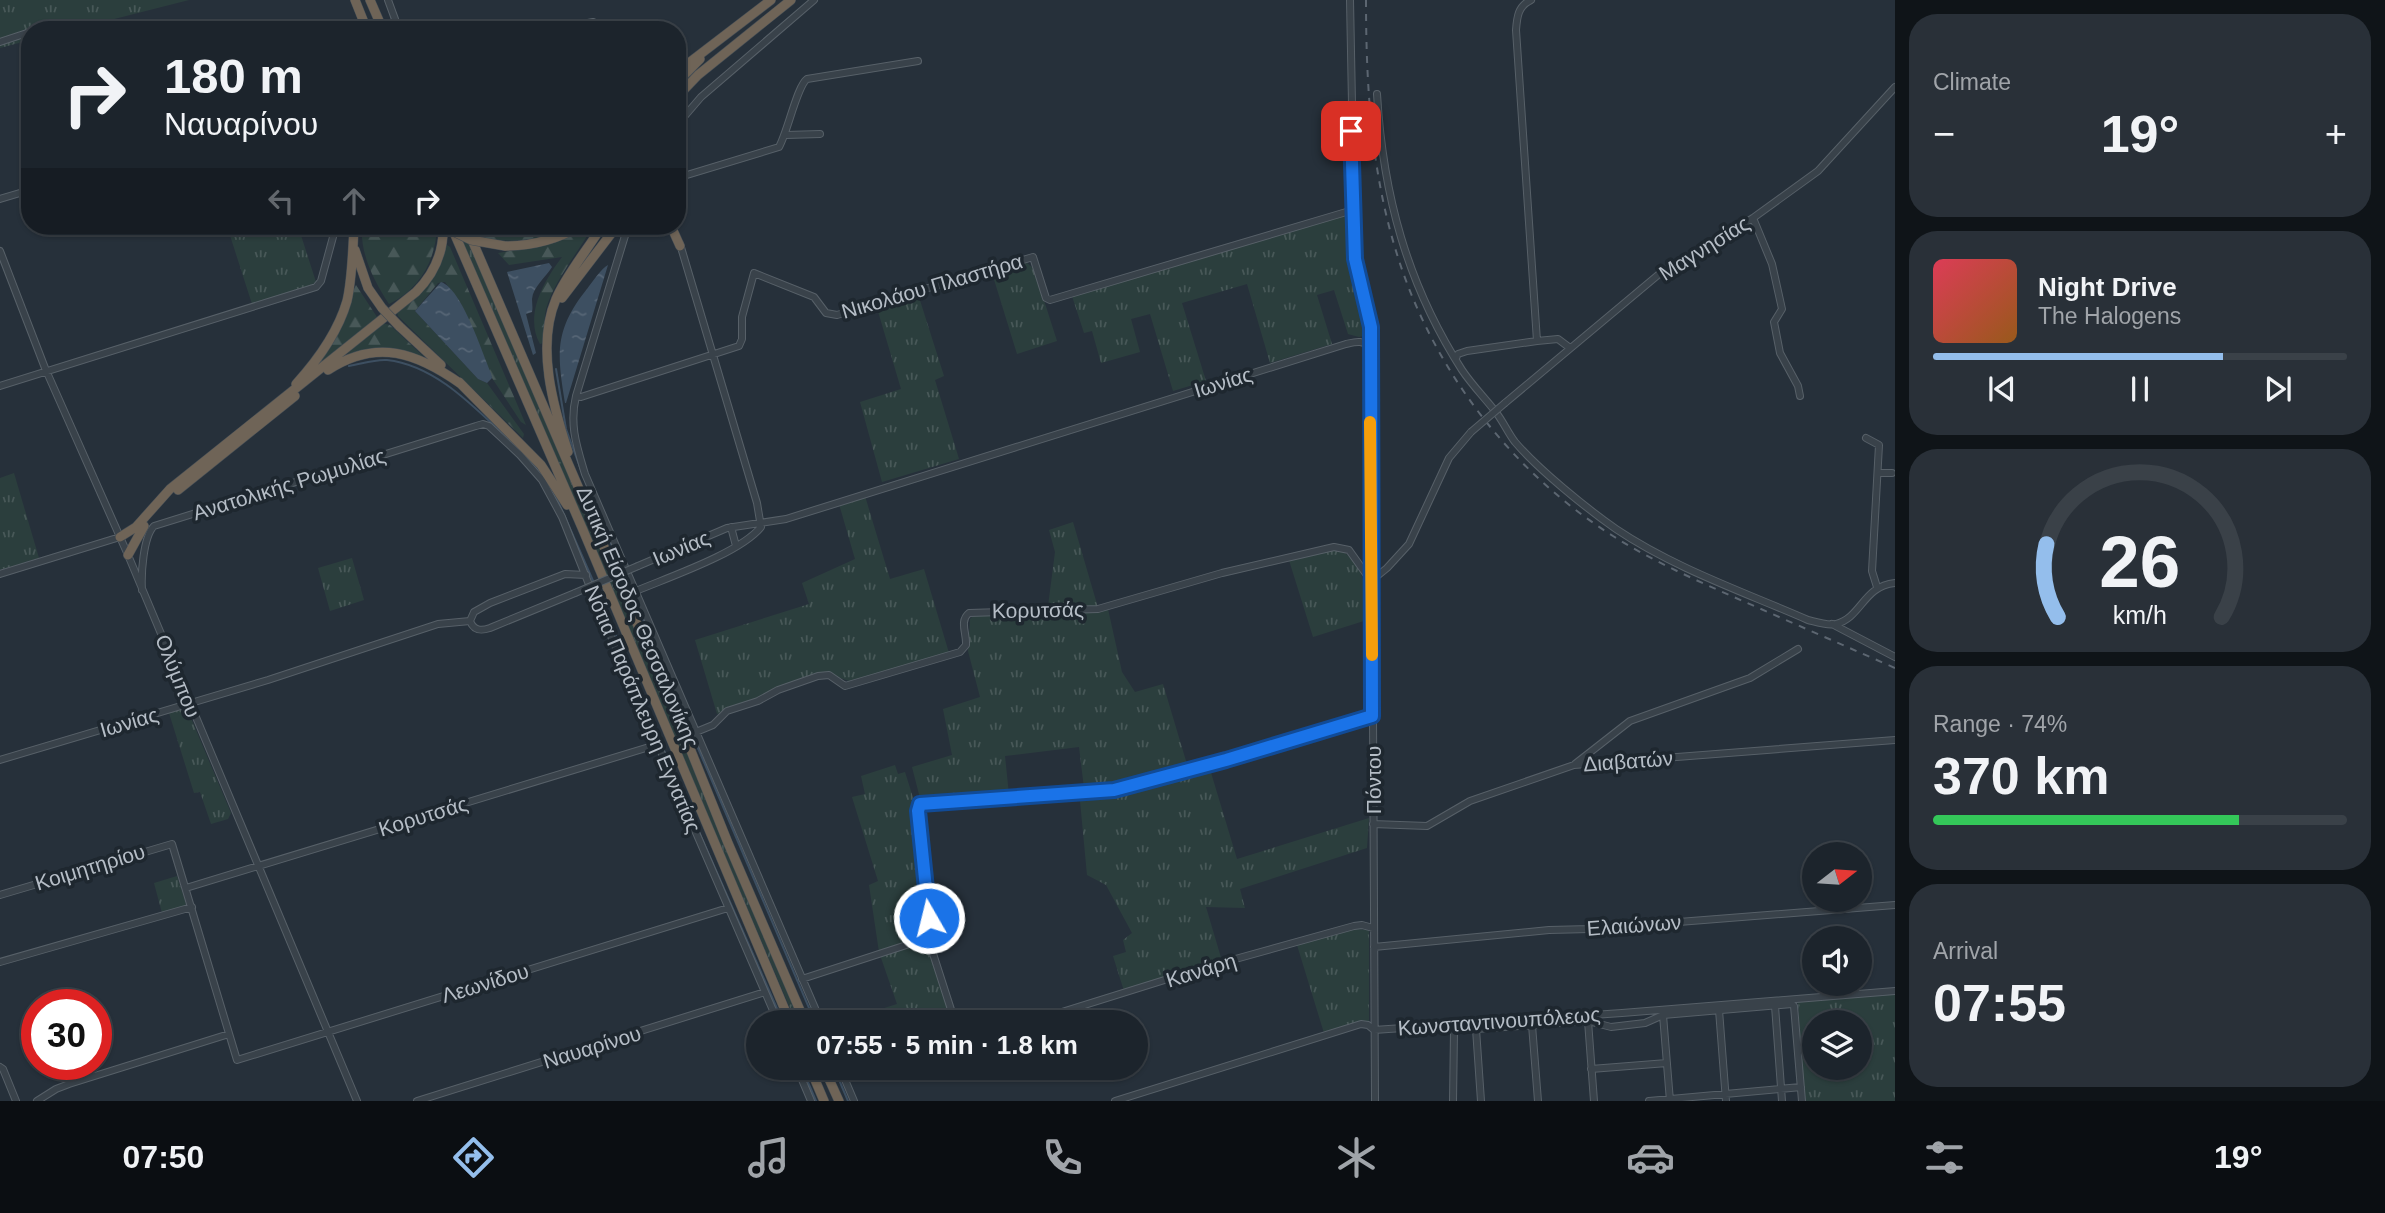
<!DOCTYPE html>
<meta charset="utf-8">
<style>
body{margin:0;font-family:Helvetica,sans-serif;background:#293038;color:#f1f3f6;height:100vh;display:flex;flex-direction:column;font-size:26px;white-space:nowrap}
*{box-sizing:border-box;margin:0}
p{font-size:23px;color:#a0a4a9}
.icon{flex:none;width:38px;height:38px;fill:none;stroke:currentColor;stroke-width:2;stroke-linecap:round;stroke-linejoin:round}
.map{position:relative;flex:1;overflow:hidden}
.panel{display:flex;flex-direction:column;gap:14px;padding:14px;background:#0f1418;width:490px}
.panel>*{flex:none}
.guide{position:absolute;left:21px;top:21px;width:665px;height:214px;border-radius:28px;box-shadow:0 2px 5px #0004,0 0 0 2px #3a4148;background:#1c242c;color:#f1f3f6;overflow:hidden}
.needle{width:46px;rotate:73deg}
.fabs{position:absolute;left:1802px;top:842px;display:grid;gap:14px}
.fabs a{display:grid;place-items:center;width:70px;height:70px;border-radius:50%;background:#1c242c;box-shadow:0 2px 5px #0004,0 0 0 2px #3a4148;font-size:35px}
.speed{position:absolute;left:21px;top:989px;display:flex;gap:14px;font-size:35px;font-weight:700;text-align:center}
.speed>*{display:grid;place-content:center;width:91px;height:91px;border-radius:50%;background:#1c242c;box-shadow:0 2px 5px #0004,0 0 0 2px #3a4148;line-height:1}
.speed .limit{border:10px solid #d22;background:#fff;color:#111}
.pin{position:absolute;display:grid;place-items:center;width:60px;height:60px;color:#fff;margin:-30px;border-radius:14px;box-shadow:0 4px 10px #0006}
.me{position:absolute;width:77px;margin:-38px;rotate:352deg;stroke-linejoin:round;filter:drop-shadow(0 0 5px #0008)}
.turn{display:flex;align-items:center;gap:24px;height:147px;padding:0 28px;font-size:32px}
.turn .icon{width:91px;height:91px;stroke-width:2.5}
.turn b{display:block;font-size:49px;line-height:60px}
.lanes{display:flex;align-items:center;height:66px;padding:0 28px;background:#0003;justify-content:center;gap:35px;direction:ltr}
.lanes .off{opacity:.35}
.big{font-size:52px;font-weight:700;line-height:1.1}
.panel .widget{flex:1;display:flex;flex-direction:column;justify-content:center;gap:10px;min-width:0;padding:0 24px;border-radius:28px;background:#293038}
.panel .dial{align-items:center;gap:0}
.dial svg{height:182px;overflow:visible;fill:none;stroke:#3a4148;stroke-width:7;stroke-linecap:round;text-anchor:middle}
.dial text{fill:#f1f3f6;stroke:none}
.song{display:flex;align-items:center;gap:21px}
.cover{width:84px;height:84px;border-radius:10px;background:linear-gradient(135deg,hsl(350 70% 55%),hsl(30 70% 35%))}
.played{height:7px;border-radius:4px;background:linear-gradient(90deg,#94beec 70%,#3a4148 70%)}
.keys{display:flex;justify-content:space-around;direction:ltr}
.heat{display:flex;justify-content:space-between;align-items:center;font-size:38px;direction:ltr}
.charge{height:10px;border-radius:5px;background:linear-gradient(90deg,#34c759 74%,#3a4148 0)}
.trip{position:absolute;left:746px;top:1010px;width:402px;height:70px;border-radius:35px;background:#1c242c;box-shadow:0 2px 5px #0004,0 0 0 2px #3a4148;font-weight:700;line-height:70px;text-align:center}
.tabs{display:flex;height:112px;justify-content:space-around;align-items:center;background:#0b0e12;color:#a0a4a9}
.tabs .icon{width:49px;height:49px}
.tabs .active{color:#94beec}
.tabs b{font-size:32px;color:#f1f3f6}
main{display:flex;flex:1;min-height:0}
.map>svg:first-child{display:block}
.grass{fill:url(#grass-tufts);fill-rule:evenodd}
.forest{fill:url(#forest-firs)}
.water{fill:url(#water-ripples)}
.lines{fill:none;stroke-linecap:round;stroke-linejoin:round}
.stream{stroke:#3d4f61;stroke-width:2}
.minor-casing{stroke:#576068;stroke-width:8}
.highway-casing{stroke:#444d55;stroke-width:10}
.minor{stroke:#39424a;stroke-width:6}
.highway{stroke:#6f6457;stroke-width:9}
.rail{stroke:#5c6671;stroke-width:2;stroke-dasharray:7 7;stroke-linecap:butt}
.minor-bridge-casing{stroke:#576068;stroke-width:8;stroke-linecap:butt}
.highway-bridge-casing{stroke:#444d55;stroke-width:10;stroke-linecap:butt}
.minor-bridge{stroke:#39424a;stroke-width:6}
.highway-bridge{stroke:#6f6457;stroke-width:9}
.route-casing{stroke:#114b97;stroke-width:18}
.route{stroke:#1a73e8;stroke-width:12}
.slow{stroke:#f59e0b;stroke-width:12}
.labels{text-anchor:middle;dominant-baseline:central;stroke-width:7;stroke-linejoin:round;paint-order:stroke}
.street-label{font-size:21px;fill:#b5bdc6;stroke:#1e272f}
</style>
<main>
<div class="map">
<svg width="1895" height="1101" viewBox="0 0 1895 1101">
<defs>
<pattern id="grass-tufts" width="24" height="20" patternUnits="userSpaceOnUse" patternTransform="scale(1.75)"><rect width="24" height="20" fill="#2b3e3d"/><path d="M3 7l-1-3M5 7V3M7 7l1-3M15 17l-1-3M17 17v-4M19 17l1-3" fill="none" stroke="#485858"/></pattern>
<pattern id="forest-firs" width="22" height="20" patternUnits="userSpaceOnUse" patternTransform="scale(1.75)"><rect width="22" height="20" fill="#2b3e3d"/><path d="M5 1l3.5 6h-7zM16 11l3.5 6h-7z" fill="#485858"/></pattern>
<pattern id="water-ripples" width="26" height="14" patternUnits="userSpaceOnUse" patternTransform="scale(1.75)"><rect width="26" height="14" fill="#3d4f61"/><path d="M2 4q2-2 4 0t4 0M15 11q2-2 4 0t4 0" fill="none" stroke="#576676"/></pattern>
</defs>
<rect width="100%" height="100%" fill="#26303a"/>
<!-- grass -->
<path class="grass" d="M0,0H189L71,30H30V40L0,48Z
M1345,215L1350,218C1350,235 1350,251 1353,268C1356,288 1375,316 1364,336L1359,337L1348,334L1334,290L1317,295L1332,344L1270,363L1247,284L1182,303L1206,381L1173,391L1150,314L1131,319L1140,352L1101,363L1092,331L1084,333L1072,296Z
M227,226H298L316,282L308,287L252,304Z
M456,226H464L801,1022H796Z
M1027,263L1034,269L1057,341L1017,354L992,273Z
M918,294L944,376L935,380L959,459L882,482L860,402L901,389L877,308Z
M14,473L39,558L0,570V478Z
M865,496L890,579L924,569L949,653L852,682L822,672L769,691L757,700L717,714L695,640L809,604L802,583L855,559L839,504Z
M1073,522L1099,611L1108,609L1122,672L1135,692L1163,684L1189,771L1209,766L1237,859L1369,818L1367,848L1240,889L1245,908L1206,907L1222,961L1124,991L1113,956L1126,952L1123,940L1132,933L1106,885L1087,875L1079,790L1084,788L1079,747L1005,756L1009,795L921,802L912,767L952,755L943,709L980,697L968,651L970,619L974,615L1047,614L1055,552L1049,530Z
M1339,549C1366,565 1367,591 1367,620L1313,637L1288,557Z
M352,558L364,600L330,611L318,568Z
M181,708L188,711L231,813L228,819L211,824L200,792L194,793L169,713Z
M895,765L898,774L905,772L916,807L926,929L952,1022H840L897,1004L879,952L869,885L878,881L852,797L865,794L861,776Z
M177,876L186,904L183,907L162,913L154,883Z
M1355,929L1369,930V1022H1358L1324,1033L1297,945Z
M1895,994V1101H1804L1798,1002ZM1815,1022H1860V1068H1815Z"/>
<!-- forest -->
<path class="forest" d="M362,226H437C436,260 420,289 389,304C374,281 360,254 362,226Z
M471,226H568C536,243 511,243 476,237Z
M585,226H593C578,253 555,279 546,309C544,319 544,332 543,343L540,344C524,315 544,281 562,257L509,265L498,253L541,246L580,230Z
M447,245L450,247L526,425L521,422L492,378L461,304L445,282L438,283L415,311L478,379L487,383L524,434L523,438L398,316L397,312L423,288L444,246Z
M356,285L377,317L317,368L315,367Z
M382,323L390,325L425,358L361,351L346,355Z"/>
<!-- water -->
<path class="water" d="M549,263L552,267C546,277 533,287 532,299C532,303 533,308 532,312L526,314L536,353L533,355L507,272Z
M608,265L566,403H565C557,354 554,330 587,289C593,281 601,269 608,265Z
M441,282C462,289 482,352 491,373L492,378L487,383L478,379L415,311Z"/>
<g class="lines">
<!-- stream -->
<path class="stream" d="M349,366C361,364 375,359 387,360C440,366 480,414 517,447
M556,369L566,429L582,473
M524,454L543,476
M554,492L594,583
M594,504L622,569
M624,575L815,1022
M596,588L671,767
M684,798L783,1022
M802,1068L816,1101
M834,1068L848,1101"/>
<defs>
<path id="minor" d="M388,0L399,30
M1350,0L1355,259L1371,327L1375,1101
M1531,0C1518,6 1517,17 1516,30L1537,341L1558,339L1570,348
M39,30L57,25
M552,30L593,22
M0,42L30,32
M1377,94C1383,195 1407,284 1462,370C1472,385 1484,397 1495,411C1503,421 1508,433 1515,442C1539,470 1586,508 1616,529C1674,568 1744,592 1808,620C1816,622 1827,626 1836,624C1862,617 1863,586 1895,583
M677,125L701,97L814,0
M786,135L820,134
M677,178L779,147C788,131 797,86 807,79L918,61
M0,199L30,190
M1753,218L1772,264L1782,309L1774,322L1780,353L1798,386L1800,396
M628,226L576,396C569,425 577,447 585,474L821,1022
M0,251L45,368L128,555L357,1101
M1456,358L1458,354L1467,351L1537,341
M0,386L316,287L321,281L336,226
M576,396L581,397L739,346L742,339V317L754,273L814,297L826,313L837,315L1033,257L1046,298L1050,300L1353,210
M1505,403L1658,275L1753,218L1818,171L1895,87
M1866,438L1879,445L1872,571L1877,587
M1879,473H1892
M731,527L736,546
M638,566L727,528L786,519L1346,344C1355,342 1364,339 1370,349
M0,574L120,537
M142,590C141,575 143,537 154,526L476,426L483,424L489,426L520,455L542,480L562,517L594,597L778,1022
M636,591C669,577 740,553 761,527L757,503L680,244
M470,621L474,612L490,603L565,574L586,575
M1832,624L1895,657
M696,732L713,725L727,711L758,701L778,690L818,676L829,675L845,686L960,652L966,645C967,634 959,621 969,613L1098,609L1222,573L1334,547L1349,550L1371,581L1387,568L1409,544L1449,458L1471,432
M0,760L268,680L438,624L470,621C474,631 481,631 490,628L575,593
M1575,764L1630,721L1750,678L1798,649
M1373,824L1427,826L1470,801L1574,765L1895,740
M186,888L659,744
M0,895L172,844L237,1060L728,908
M1374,947L1549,930L1590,929L1895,905
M0,962L192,907
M802,979L928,938
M1775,1006L1782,1101
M1719,1010L1726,1101
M1663,1015L1670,1101
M1588,1021L1594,1101
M955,1022L928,938L929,918L922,863L918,811L921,804L1114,790L1226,760L1372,716
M1030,1022L1203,968L1354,926L1362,925L1373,928
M1532,1025L1538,1101
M1476,1029L1481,1101
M0,1067L3,1069L16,1101
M797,1068L811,1101
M840,1068L854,1101
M1591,1069L1667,1063
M37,1101L56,1089L69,1084L229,1034
M417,1101L765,992
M1115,1101L1361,1024L1368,1025L1374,1030L1622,1013L1895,991
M1453,1101L1454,1032L1458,1028L1476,1029L1588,1021L1611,1027L1645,1023L1663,1015L1792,1004L1794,1006L1802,1101
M1649,1101L1801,1087"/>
<path id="highway" d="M355,0L367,30
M370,0L383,30
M677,72L771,0
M677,82L700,59
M677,97L698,75L791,0
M466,226L681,726L728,843L805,1022
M671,226L680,246
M452,228L583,530L790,1022
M505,246C532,246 556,240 580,226
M355,250L368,288L382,308
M562,298L617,226
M399,326L441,365
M328,370C377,338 417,353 461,384
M459,382L541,465L567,505
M296,384C317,361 338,332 347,301C352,280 353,248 354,226
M568,452C553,406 536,346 556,299C566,275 588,249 602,226
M178,490L295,396
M120,537L136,527L170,489L416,292C434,274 444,252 443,226
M128,555L144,526
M810,1068L824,1101
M824,1068L839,1101"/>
</defs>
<!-- minor casing -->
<use href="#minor" class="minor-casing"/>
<!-- highway casing -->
<use href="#highway" class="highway-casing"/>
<!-- minor -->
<use href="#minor" class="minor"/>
<!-- highway -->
<use href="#highway" class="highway"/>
<!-- rail -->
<path class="rail" d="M1366,0C1366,84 1371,170 1396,251C1431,367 1510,471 1613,536C1654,562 1700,582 1745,602C1795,624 1845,646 1895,668"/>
<defs>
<path id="minor-bridge" d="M1471,432L1505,403
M575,593L638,566"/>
<path id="highway-bridge" d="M442,226L471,240L505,246
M382,308L399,326"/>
</defs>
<!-- minor-bridge casing -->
<use href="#minor-bridge" class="minor-bridge-casing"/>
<!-- highway-bridge casing -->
<use href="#highway-bridge" class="highway-bridge-casing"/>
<!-- minor-bridge -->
<use href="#minor-bridge" class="minor-bridge"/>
<!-- highway-bridge -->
<use href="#highway-bridge" class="highway-bridge"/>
</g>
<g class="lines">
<defs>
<path id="route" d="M929,918L918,811L920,804L1114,790L1226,760L1372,716L1371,327L1355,259L1351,131"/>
</defs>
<!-- route casing -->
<use href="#route" class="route-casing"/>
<!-- route -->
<use href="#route" class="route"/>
<!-- slow -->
<path class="slow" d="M1370,422L1372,655"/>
</g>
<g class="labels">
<!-- street labels -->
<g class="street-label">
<text transform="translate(1704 248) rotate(-32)">Μαγνησίας</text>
<text transform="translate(932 286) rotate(-16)">Νικολάου Πλαστήρα</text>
<text transform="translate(1223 382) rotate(-17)">Ιωνίας</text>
<text transform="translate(289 484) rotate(-17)">Ανατολικής Ρωμυλίας</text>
<text transform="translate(681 548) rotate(-23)">Ιωνίας</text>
<text transform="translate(1038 610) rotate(-1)">Κορυτσάς</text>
<text transform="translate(638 617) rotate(67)">Δυτική Είσοδος Θεσσαλονίκης</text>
<text transform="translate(178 676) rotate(68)">Ολύμπου</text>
<text transform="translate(643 709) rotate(67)">Νότια Παράπλευρη Εγνατίας</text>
<text transform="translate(129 722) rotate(-16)">Ιωνίας</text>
<text transform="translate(1628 761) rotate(-4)">Διαβατών</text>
<text transform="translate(1373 780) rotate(-90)">Πόντου</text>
<text transform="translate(423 816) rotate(-17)">Κορυτσάς</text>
<text transform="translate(90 867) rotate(-17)">Κοιμητηρίου</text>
<text transform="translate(1634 925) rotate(-4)">Ελαιώνων</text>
<text transform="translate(1201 970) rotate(-17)">Κανάρη</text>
<text transform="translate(485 983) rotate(-17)">Λεωνίδου</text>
<text transform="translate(1499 1021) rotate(-4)">Κωνσταντινουπόλεως</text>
<text transform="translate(592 1047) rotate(-17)">Ναυαρίνου</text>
</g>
</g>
</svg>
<div class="fabs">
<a><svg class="needle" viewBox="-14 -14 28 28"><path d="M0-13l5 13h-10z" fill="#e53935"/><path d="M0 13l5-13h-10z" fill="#a0a4a9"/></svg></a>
<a><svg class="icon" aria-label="sound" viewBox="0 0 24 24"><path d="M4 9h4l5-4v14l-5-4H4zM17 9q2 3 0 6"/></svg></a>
<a><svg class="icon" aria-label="layers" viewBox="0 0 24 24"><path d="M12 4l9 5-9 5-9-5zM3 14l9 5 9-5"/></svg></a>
</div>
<div class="speed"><div class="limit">30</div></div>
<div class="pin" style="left:1351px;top:131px;background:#d93025"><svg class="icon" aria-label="arrive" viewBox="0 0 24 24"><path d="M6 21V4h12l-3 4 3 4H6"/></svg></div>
<svg class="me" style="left:929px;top:918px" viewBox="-20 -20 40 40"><circle r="17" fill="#1a73e8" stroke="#fff" stroke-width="3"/><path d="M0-11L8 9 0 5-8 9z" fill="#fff"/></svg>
<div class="trip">07:55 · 5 min · 1.8 km</div>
<div class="guide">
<div class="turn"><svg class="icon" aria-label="right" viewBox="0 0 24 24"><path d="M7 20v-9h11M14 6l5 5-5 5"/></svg><div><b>180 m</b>Ναυαρίνου</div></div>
<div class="lanes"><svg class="icon off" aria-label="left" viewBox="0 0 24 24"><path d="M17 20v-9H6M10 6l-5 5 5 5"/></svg><svg class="icon off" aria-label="ahead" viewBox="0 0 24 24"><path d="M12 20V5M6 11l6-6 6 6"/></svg><svg class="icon" aria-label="right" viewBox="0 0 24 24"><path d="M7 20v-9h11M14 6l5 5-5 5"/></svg></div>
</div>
</div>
<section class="panel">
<div class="widget"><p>Climate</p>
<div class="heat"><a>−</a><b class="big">19°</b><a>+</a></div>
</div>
<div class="widget">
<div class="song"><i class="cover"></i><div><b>Night Drive</b><p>The Halogens</p></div></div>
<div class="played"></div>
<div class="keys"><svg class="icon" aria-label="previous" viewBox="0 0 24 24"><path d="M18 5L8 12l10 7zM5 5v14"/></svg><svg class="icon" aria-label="pause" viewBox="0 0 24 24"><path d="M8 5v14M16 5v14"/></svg><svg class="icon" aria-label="next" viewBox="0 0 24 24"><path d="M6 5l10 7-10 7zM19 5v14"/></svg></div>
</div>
<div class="widget dial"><svg viewBox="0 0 100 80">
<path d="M14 69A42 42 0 1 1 86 69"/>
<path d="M14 69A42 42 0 0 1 9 37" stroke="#94beec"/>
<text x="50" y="56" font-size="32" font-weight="700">26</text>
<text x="50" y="72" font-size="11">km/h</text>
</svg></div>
<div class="widget"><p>Range · 74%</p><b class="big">370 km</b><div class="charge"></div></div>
<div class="widget"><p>Arrival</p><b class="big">07:55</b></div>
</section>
</main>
<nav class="tabs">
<b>07:50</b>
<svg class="icon active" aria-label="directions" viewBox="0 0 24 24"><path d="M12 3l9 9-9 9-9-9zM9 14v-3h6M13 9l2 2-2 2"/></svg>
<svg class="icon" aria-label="music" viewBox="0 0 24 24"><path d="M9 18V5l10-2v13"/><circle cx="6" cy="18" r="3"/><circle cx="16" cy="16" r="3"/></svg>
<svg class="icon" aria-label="phone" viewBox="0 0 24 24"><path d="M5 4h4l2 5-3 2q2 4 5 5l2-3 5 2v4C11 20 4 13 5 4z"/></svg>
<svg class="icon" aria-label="climate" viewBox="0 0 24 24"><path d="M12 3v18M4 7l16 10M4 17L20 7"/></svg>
<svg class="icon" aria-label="car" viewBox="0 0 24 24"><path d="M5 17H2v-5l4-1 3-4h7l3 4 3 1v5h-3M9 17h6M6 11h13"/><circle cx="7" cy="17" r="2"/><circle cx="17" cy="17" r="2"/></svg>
<svg class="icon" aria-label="filters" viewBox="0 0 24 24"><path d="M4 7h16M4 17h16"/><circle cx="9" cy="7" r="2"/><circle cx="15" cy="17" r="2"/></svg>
<b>19°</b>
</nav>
